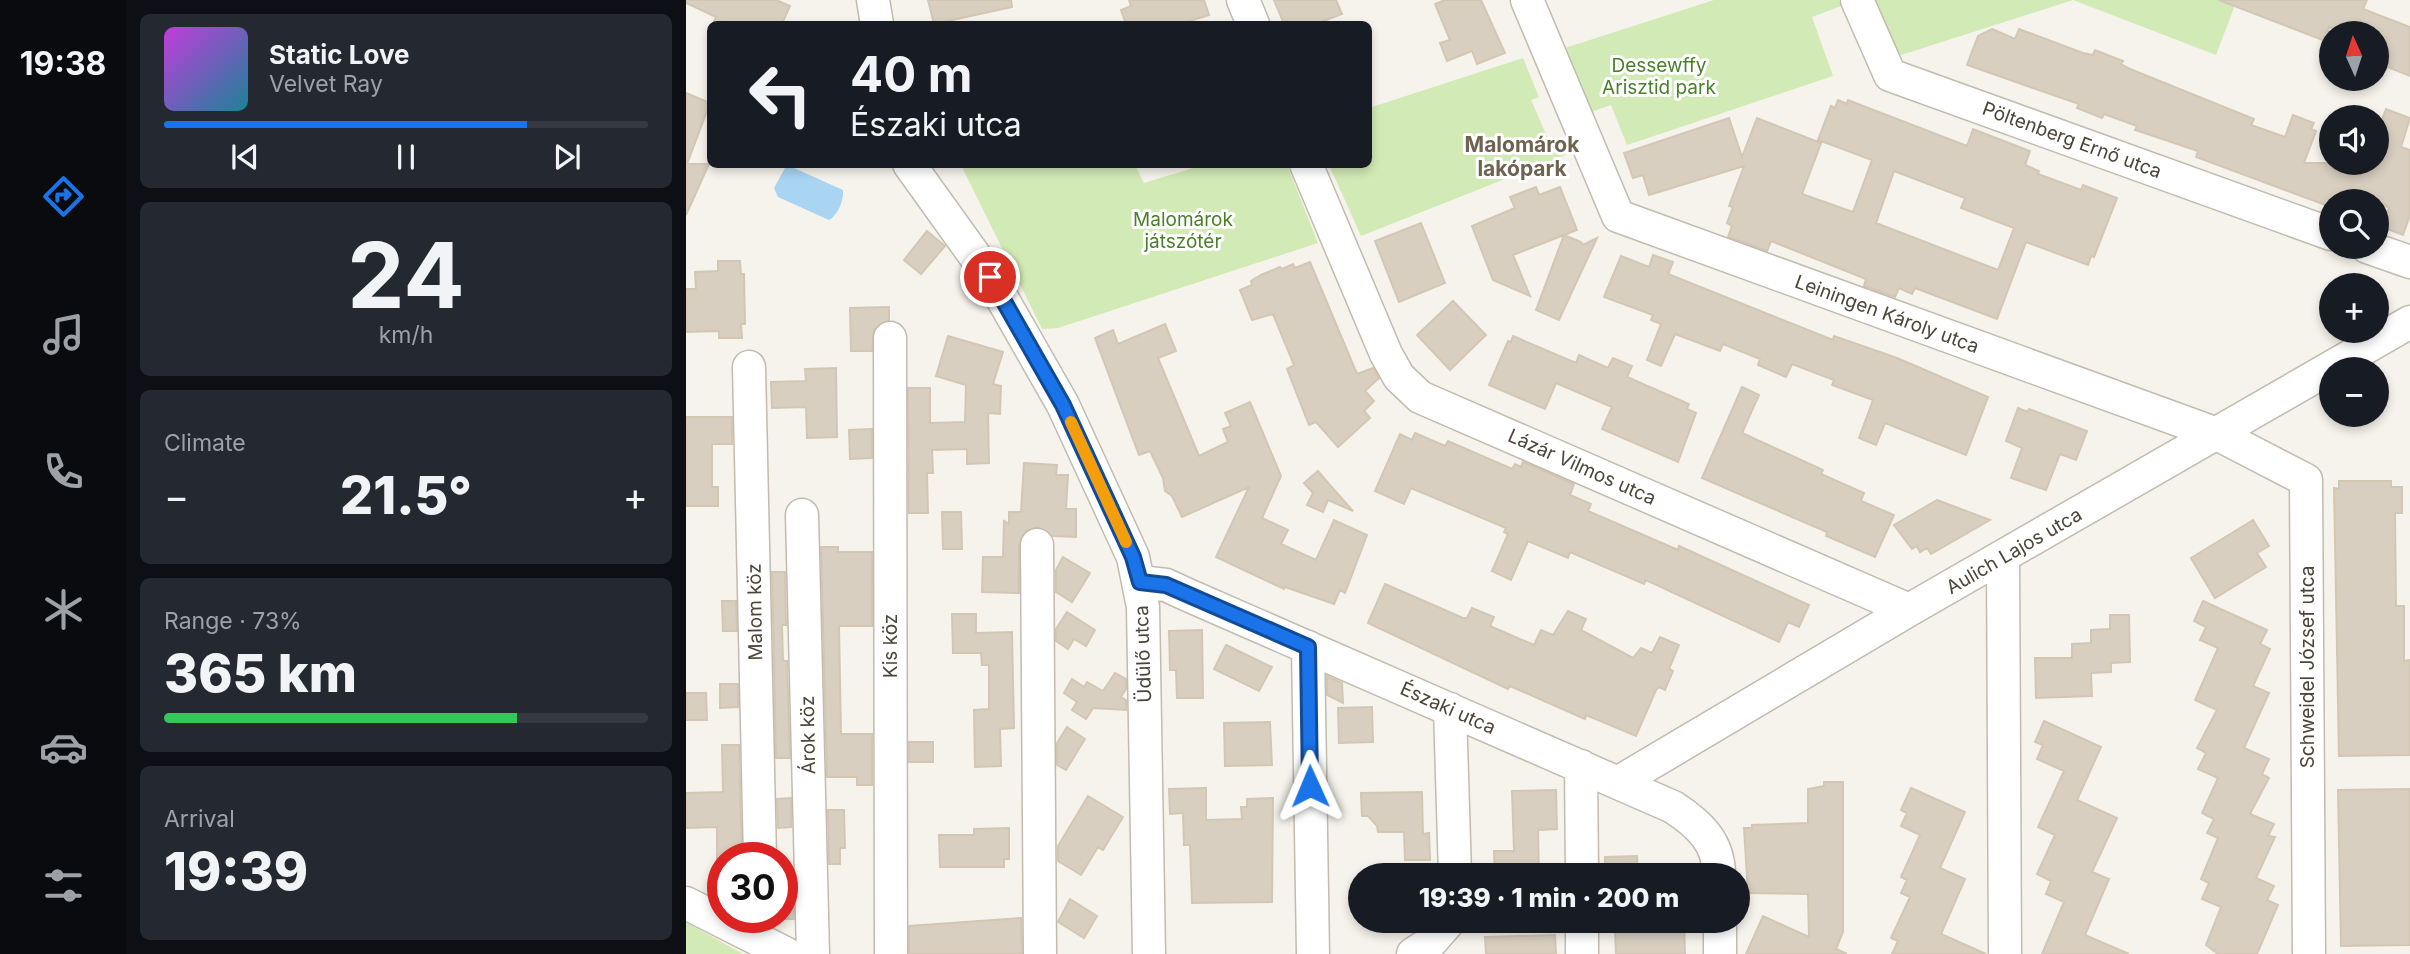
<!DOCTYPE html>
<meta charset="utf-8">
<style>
body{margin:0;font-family:Inter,sans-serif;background:#242831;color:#f1f3f6;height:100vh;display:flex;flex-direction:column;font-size:26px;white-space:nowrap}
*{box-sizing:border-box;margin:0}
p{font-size:23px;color:#9ea1a6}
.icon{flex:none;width:38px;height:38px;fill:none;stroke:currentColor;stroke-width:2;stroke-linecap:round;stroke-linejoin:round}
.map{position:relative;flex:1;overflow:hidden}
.sheet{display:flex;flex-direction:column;gap:14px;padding:14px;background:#0d0f14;width:560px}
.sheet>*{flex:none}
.banner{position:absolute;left:21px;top:21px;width:665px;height:147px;border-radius:10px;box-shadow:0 4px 10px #0003;background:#171b24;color:#f1f3f6;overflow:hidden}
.needle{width:46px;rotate:357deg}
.controls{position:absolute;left:1633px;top:21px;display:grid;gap:14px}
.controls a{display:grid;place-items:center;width:70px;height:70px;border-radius:50%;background:#171b24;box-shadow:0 4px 10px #0003;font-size:35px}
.speed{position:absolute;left:21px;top:842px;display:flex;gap:14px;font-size:35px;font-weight:700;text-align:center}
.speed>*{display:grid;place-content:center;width:91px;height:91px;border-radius:50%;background:#171b24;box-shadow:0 4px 10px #0003;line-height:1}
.speed .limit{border:10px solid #d22;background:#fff;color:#111}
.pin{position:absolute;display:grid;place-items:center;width:60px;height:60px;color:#fff;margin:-30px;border:4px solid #fff;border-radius:50%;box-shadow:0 2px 7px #0007}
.me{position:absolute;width:77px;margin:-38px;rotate:359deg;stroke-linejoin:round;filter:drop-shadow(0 0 5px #0008)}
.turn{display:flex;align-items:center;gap:24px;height:147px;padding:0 28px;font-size:32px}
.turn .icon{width:91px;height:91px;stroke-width:2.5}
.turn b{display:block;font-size:49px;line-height:60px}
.big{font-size:52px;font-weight:800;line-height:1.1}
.sheet .card{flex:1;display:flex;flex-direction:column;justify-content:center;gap:10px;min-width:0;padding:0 24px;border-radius:10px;background:#242831}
.sheet .dial{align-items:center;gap:0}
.dial b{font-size:91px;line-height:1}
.song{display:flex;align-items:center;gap:21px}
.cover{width:84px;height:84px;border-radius:10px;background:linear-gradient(135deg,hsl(290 70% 55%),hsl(190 70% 35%))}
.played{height:7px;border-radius:4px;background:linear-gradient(90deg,#1a73e8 75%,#363941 75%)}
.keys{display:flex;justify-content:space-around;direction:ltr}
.heat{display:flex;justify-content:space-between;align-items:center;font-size:38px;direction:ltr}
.charge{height:10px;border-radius:5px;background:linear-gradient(90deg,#34c759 73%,#363941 0)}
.trip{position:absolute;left:662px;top:863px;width:402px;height:70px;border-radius:35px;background:#171b24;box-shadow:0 4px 10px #0003;font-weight:800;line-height:70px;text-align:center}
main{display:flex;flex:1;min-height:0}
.tab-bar{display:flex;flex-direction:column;width:126px;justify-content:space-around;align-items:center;background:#090b0e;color:#9ea1a6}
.tab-bar .icon{width:49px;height:49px}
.tab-bar .active{color:#1a73e8}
.tab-bar b{font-size:32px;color:#f1f3f6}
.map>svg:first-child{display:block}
.green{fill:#d2eab5}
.water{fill:#a9d4f2}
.building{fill:#d8cfc1;stroke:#d3c7b4;stroke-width:2;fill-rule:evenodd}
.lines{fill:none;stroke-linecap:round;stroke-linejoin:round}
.minor-casing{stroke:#c2bbae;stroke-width:35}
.minor{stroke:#fff;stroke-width:32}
.route-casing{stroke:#114b97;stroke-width:18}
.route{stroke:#1a73e8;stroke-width:12}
.slow{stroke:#f59e0b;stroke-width:12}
.labels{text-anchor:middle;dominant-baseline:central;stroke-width:6;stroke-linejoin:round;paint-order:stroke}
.park-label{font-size:19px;fill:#4a7f2a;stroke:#fff}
.street-label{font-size:19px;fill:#4b4439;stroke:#fff}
.neighbourhood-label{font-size:21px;font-weight:bold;fill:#6e6250;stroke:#fff}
</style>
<main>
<nav class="tab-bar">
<b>19:38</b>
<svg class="icon active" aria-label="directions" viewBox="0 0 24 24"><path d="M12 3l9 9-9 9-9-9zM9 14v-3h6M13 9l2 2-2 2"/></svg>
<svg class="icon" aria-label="music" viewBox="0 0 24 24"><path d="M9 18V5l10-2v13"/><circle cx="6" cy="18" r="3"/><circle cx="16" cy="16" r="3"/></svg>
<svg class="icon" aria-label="phone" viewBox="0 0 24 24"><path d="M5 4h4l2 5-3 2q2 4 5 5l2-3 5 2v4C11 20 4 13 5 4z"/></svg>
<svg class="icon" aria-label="climate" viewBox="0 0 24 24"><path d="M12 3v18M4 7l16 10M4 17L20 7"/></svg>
<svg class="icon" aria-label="car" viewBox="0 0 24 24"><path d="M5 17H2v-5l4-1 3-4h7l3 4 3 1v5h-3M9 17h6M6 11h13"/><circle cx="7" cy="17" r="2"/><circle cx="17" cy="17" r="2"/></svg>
<svg class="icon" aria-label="filters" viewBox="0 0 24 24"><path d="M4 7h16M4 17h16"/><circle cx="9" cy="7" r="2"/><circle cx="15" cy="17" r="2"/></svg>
</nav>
<section class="sheet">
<div class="card">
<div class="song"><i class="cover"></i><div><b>Static Love</b><p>Velvet Ray</p></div></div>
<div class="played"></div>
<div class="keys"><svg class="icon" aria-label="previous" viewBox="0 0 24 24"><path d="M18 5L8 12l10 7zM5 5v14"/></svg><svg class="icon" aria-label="pause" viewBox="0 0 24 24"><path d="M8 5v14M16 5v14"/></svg><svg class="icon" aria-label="next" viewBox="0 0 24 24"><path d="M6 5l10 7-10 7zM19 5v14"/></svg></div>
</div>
<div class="card dial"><b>24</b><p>km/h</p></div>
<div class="card"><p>Climate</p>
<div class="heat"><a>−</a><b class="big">21.5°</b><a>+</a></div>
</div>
<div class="card"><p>Range · 73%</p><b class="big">365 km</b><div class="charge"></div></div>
<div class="card"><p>Arrival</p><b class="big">19:39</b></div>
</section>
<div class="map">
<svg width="1724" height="954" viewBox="0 0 1724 954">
<rect width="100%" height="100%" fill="#f6f3ec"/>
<!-- green -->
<path class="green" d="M1028,0H1153L1155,6L1126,17L1147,76L941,145L925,105L902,113L876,49Z
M1185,0H1551L1530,55L1387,0L1209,57Z
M837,58L853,97L845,100L868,152L878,149L880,155L675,236L643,165L682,164L683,108Z
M275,165H449L458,183L517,165H601L632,243L372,328L356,329Z
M0,922L57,954H0Z"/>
<!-- water -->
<path class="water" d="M99,168H108L157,190C158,200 152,215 143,220L92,197L88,188Z"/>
<!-- building -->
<path class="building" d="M0,0H90L104,6L96,24H27L30,17L0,3Z
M242,0H325L326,7L248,24Z
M443,0H518L523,15L494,24H440L435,10L445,6Z
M588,0H650L656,14L630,24H598Z
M759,0H795L819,53L791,64L786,51L761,61L754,43L764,40L749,4Z
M1533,0H1681L1677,9L1724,27V76L1699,66L1704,53L1694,49L1696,42L1690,40V33H1659L1643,27L1639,41Z
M1306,29L1329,39L1333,29L1397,53L1407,55L1409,50L1437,61L1435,64L1444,69L1568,119L1565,125L1599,137L1607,115L1628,123L1625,129L1630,131L1618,163H1690V134L1700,109L1724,118L1715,147L1724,150V215L1717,235L1696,227L1703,208L1690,201H1645V207L1510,157L1512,151L1449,130L1451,126L1418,114L1416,118L1391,108L1393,104L1281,65L1292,36Z
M0,93L24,103L1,164H23L0,215Z
M1152,100L1161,104L1162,100L1281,146L1287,129L1344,151L1339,165L1353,171L1352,174L1395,190L1397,185L1431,198L1408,257L1405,256L1402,265L1340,242L1311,319L1229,288L1226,294L1213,288L1209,297L1178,286L1180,279L1085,241L1081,251L1042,237L1046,226L1041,223L1047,207L1043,206L1058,166L963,195L957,175L947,178L938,153L1043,118L1056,157L1071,118L1135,143L1116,194L1167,212L1186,160L1132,140L1145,106L1149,108ZM1208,171L1279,198L1275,208L1328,228L1312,270L1190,223Z
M850,187L853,195L874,187L891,230L878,235L895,242L897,245L911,238L873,320L850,310L878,235L827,255L844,296L807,280L786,226L829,208L824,197Z
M735,223L759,283L713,302L689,241Z
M241,231L259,246L235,274L218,260Z
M967,255L987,262L982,274L1147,340L1148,336L1211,358L1302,397L1280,455L1199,423L1190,445L1173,438L1187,400L1146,385L1148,380L1106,364L1100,377L1072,365L1074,359L1037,344L1034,351L989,334L975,366L961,360L975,324L965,320L967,315L918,297L935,256L963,267Z
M32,261H54L55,274H58L59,324H55L56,338H33V331L0,332V289H10L9,272L32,271Z
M624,262L671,374L687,368L693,378L679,391L688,401L678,411L684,418L652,447L630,422L623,425L601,369L608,365L587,314L566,320L554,290L566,285L565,281L575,275L594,267L596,269L607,264L609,268Z
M767,301L800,335L764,370L731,335Z
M203,307V320L188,329L186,351H165L164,308Z
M479,324L490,351L472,358L513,456L542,442L537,429L545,426L539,413L564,402L595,476L576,518L602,530L595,544L630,560L648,520L681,535L659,593L654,590L648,604L599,587L598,589L530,557L563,487L496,517L486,496L479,491L477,478L464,451L453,455L409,338L427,330L432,344Z
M262,336L317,352L307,384L315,386L314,414L302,413L303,463L281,464V449L246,450L247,473H241L242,513H223L222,388H244V423L279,422L280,385L250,376Z
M827,336L890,363L893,355L922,368L927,358L946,366L941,377L1003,404L1001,409L1010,413L992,462L916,429L926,407L870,383L859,409L803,385L822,341L825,342Z
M150,368L151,437L121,438L120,407L86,408L85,382L120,381L119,369Z
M1056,387L1073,395L1056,433L1137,470L1135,474L1178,493L1175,501L1208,515L1189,557L1140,536L1141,532L1016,478Z
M1332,408L1342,412L1343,409L1401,431L1390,460L1374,454L1360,490L1325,478L1336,448L1320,441Z
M0,417H46V444H26V487H32V506H0Z
M186,429V458L164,459L163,430Z
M729,433L759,446L762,441L826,469L829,464L835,467L837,462L888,484L884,495L905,504L902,511L992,550L993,546L1123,605L1113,627L1102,622L1093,642L960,580L958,584L884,552L882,558L842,541L825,580L806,571L822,534L818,532L820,528L725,488L718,504L689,491L714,434L726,440Z
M338,463L371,465L370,475H382L380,509H390V537L367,536L352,527L341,530L333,544V593L296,592L297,557H317L318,521L323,524V512H335Z
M632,471L643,484L667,511L642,500L637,512L621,505L627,493L618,483Z
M1653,481H1705V487H1716V513H1709L1710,606H1718V661L1724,660V755L1653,756L1648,488L1653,489Z
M1251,500L1304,520L1245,554L1241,548L1234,552L1231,546L1226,549L1208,525Z
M256,512H275L276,549H257Z
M1567,520L1583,546L1571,553L1580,567L1529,598L1505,558Z
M135,547H152V552H186V626H153L155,734H186V785H171V777H141Z
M377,557L404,573L386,602L370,592V570Z
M86,572H99L100,625H96L97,661H101L104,758H90Z
M699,584L777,618H781L786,608L808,617L804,626L848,645L855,630L867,635L882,611L900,619L895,630L947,658L955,648L966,653L974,637L993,645L983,669L987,671L979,690L973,687L970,690L950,736L900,715L899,719L824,686L822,689L682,623Z
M36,601H50L51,631H37Z
M1517,601L1581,630L1574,644L1584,649L1567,686L1583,693L1558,748L1583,759L1576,774L1583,778L1564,814L1588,824L1582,836L1589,837L1570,878L1588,886L1581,900L1592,905L1571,954H1532L1520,945L1535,907L1516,899L1523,883L1515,879L1532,838L1521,833L1528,819L1516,813L1532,778L1512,769L1520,753L1511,748L1531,710L1509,700L1532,648L1514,640L1520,627L1508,621Z
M381,612L409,630L400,646L388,639L382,649L370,641V629Z
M266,614H290V633L326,632L328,728L314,729L315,766L289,767L288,710L303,709V665H296L295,653H267Z
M1424,615H1443L1444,662L1425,663V672L1405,673L1406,696L1350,698L1349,658H1386V644L1405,643V630L1424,629Z
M516,630L517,698H491L490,670H484L483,631Z
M540,645L586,667L573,691L528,669Z
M429,673L440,679V689L435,697L440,700V710L407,708L400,719L386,710L391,702L378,693L386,679L398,687L401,682L417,691Z
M641,676L656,683L657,703L641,695Z
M34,684H52V707L34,708Z
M0,693H20L21,720H0Z
M686,707L687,742L653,743L652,708Z
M1358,721L1415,747L1391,800L1431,818L1406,872L1423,879L1399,935L1443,954H1356L1378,902L1360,894L1365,881L1351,874L1369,835L1352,827L1378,771L1351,759L1357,745L1349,742Z
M584,722L586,765L539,766L538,723Z
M381,727L399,739L380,770L371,765V743Z
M223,742H247V762H223Z
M36,745H53L56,858H31V827L0,828V793L37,792Z
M1138,782H1157V932L1150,949L1161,954H1060L1077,916L1123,937L1122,894L1062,893L1058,828H1066V825L1122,823V789L1138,786Z
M520,788V820L556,819L555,807H561V799L587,798L586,902L506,903L504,845H498L497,813L484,814L483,789Z
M1225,788L1279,812L1254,868L1279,879L1255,934L1300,954H1206L1212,941L1205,938L1224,897L1215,893L1221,880L1215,877L1234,835L1215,826L1221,813L1215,810Z
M1724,789V945L1655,946L1652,790Z
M870,790L871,829L852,830L853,875H809L808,851H828L826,791Z
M736,792L737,834L743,833L744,860H719L718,832H692L691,826L682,816H676L675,793Z
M402,796L437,817L417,850L412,847L395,875L372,861V846Z
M105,798V827L92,828L91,799Z
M142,810H158L159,848H154V864H143Z
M323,828V859H318V867H254L253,835H288V829Z
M951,856L952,875H919V857Z
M96,877H107L108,919H96Z
M384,899L411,916L398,938L372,922Z
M335,918L336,954H223V926Z
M974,920H998L999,954H930L929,931L974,930Z
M869,935L870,954H800L799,937Z"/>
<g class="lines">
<defs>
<path id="minor" d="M187,0L191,24
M557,0L567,24
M841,0L932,216L1531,434L1620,480L1623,954
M1171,0L1204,75L1645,234
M223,164L304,277L377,405L447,557L457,607L463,954
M620,164L700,354L713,377L734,397L1223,610
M1681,247L1724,262
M204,338L205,954
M63,367L74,858
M116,515L127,954
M351,545L354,954
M1317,559L1319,954
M454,582L480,585L504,596L987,807C1013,824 1033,842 1033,875
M622,647L627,954
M764,709L769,875
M895,766L896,875
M933,782L1223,610L1724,322
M0,903L101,954
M896,920V954
M1034,920V954
M727,954L744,943L764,920"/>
</defs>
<!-- minor casing -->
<use href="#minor" class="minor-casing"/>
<!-- minor -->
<use href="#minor" class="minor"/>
</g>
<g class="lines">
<defs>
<path id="route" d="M304,277L377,405L447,557L454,582L480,585L622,647L624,786"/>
</defs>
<!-- route casing -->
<use href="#route" class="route-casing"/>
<!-- route -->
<use href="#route" class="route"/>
<!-- slow -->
<path class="slow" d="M385,422L440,542"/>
</g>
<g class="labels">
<!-- park labels -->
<g class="park-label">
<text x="973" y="65">Dessewffy<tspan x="973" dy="22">Arisztid park</tspan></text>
<text x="497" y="219">Malomárok<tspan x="497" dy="22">játszótér</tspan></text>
</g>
<!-- street labels -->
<g class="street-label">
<text transform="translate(1386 140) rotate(20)">Pöltenberg Ernő utca</text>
<text transform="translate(1201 314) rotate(20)">Leiningen Károly utca</text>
<text transform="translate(896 467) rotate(24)">Lázár Vilmos utca</text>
<text transform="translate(1328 551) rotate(-30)">Aulich Lajos utca</text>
<text transform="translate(69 612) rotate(-91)">Malom köz</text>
<text transform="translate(204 646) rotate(-90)">Kis köz</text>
<text transform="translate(457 654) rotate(-92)">Üdülő utca</text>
<text transform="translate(1621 667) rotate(-90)">Schweidel József utca</text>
<text transform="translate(762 708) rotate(24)">Északi utca</text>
<text transform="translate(122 735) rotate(-91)">Árok köz</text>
</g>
<!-- neighbourhood labels -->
<g class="neighbourhood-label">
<text x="836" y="144">Malomárok<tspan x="836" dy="24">lakópark</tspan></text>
</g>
</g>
</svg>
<div class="controls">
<a><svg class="needle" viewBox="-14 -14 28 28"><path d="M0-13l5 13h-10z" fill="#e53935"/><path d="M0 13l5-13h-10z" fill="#9ea1a6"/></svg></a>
<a><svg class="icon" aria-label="sound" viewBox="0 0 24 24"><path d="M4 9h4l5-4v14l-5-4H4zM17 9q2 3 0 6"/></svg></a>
<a><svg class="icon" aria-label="search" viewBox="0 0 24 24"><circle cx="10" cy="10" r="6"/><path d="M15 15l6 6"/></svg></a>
<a>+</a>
<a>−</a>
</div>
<div class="speed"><div class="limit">30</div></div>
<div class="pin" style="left:304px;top:277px;background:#d93025"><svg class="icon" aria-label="arrive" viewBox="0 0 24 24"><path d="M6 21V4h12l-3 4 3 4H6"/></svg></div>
<svg class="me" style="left:624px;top:786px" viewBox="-20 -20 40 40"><path d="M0-17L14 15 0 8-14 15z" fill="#1a73e8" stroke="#fff" stroke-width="4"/></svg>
<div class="trip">19:39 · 1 min · 200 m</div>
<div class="banner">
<div class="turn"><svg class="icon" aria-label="left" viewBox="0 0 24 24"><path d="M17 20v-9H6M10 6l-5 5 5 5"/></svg><div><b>40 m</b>Északi utca</div></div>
</div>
</div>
</main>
